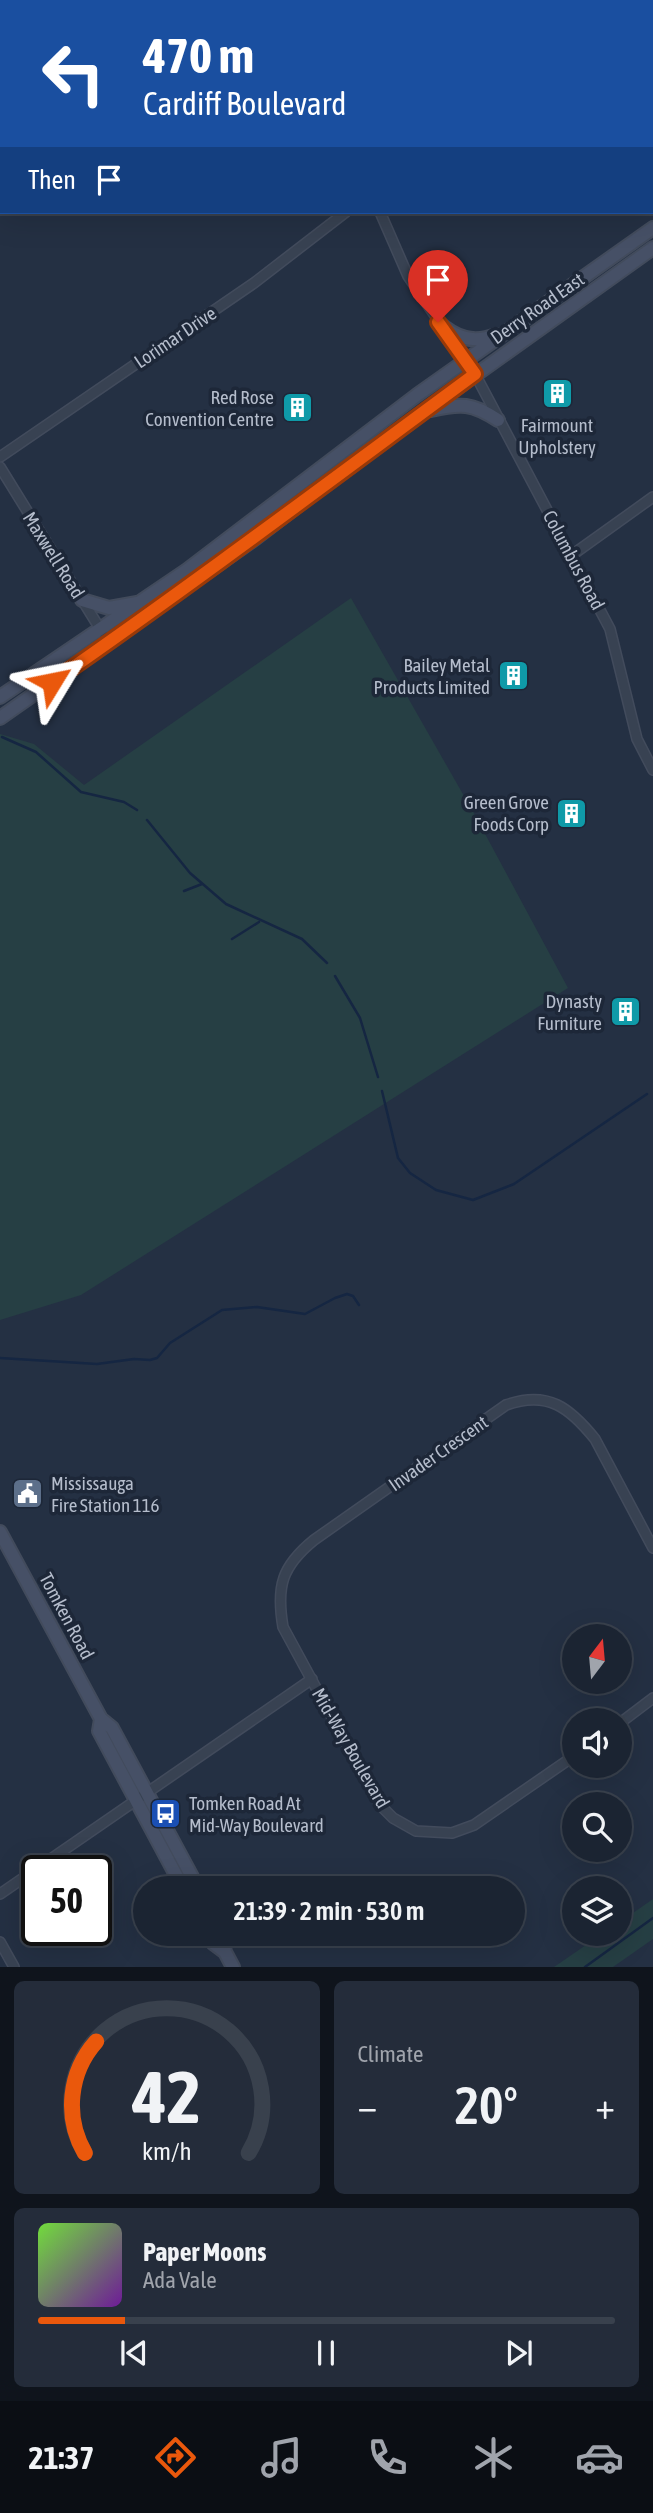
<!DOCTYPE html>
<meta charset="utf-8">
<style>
body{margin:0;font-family:"Asap Condensed",sans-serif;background:#242c3a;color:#f1f3f6;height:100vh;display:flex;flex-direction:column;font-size:26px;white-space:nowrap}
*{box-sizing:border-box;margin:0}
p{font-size:23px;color:#a0a4ac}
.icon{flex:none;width:38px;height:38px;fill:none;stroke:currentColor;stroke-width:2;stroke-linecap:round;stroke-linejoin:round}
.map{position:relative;height:1967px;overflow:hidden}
.side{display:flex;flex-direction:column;gap:14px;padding:14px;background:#0f141c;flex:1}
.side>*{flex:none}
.hud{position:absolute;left:0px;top:0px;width:654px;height:214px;box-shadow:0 7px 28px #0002,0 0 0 2px #39414d;background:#1a4fa0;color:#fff;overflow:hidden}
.needle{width:46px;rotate:16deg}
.buttons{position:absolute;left:562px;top:1624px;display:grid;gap:14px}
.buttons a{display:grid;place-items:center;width:70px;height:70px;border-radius:50%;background:#1b2432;box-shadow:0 7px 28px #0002,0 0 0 2px #39414d;font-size:35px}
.speed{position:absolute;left:21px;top:1855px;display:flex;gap:14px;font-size:35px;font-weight:700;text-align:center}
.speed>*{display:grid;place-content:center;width:91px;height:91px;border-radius:50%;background:#1b2432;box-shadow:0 7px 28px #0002,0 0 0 2px #39414d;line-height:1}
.speed .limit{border:4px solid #111;border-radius:10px;background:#fff;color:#111}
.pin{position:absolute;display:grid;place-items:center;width:60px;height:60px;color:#fff;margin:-72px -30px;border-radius:50% 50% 50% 0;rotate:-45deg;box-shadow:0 0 7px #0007}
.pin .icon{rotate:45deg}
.me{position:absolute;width:77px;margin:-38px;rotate:55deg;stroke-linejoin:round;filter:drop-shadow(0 0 5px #0008)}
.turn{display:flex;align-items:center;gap:24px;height:147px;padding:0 28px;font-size:32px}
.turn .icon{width:91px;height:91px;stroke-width:2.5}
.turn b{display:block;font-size:49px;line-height:60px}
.then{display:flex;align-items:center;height:66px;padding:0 28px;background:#0003;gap:14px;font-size:26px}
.big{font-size:52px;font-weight:600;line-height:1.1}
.side .widget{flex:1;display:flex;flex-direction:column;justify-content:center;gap:10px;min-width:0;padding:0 24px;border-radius:10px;background:#242c3a}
.side .dial{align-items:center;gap:0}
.dial svg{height:182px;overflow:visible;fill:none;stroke:#39414d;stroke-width:7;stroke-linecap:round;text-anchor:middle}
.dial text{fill:#f1f3f6;stroke:none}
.song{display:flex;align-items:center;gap:21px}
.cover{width:84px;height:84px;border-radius:10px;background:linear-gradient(135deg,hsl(100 70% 55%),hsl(280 70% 35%))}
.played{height:7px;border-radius:4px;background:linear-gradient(90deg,#ea580c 15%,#39414d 15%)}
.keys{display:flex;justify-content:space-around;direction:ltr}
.heat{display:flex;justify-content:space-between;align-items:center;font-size:38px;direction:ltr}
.side .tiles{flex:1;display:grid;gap:14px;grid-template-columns:1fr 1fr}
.widget:last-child{grid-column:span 2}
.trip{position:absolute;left:133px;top:1876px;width:392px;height:70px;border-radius:35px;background:#1b2432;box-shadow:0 7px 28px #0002,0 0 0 2px #39414d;font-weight:600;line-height:70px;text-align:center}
.menu{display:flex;height:112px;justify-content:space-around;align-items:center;background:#0b0e14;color:#a0a4ac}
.menu .icon{width:49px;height:49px}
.menu .active{color:#ea580c}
.menu b{font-size:32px;color:#f1f3f6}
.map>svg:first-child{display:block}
.green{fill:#263f44}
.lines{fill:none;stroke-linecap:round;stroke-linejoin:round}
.stream{stroke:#152642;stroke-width:2.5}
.minor-casing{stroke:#424b5c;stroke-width:12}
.secondary-casing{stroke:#424b5c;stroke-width:16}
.minor{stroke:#384252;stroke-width:9}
.secondary{stroke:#465066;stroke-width:12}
.route-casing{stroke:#983908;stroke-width:18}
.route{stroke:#ea580c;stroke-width:12}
.labels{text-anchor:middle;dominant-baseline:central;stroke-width:7;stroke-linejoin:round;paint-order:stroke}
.street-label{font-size:19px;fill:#b5bdcc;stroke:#1d2738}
.poi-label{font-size:19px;fill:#b5bdcc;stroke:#1d2738;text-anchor:end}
</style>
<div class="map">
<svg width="653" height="1967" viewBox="0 0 653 1967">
<rect width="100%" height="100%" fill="#243043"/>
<!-- green -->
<path class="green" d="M351,598L476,817L568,988L81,1295L0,1320V734L34,744L84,785Z
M653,1899V1939L613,1967H554L602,1934H620V1922Z"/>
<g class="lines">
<!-- stream -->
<path class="stream" d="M2,737L36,752L81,792L124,802L137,810
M147,820L190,873L226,904L302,939L327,963
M184,891L202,884
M232,939L259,922
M335,976L360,1018L378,1077
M382,1091L398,1158L410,1173L436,1190L473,1200L514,1184L647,1094
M0,1358L97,1364L134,1359L150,1360L157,1358L170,1343L222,1310L257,1307L305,1314L335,1298L347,1294L353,1296L359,1305
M585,1967L653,1918"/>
<defs>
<path id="minor" d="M55,0L57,2
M269,0L271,2
M134,2L137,0
M0,93L2,92
M380,212L408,276L475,374L610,629L637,739L653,770
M0,457L254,283L346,212
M0,467L102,632
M572,555L653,497
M620,1723L653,1698
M574,1756L474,1825L452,1833L416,1831L393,1818L379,1804L283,1627C276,1586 282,1566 314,1540L506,1405C548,1390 570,1408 595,1439L653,1548
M0,1894L312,1679
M0,1942L14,1967"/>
<path id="secondary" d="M438,322C456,338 473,344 496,335
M431,410C461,403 472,403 498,420
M82,600L109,608L137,603
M0,697L187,570L417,395L653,228
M0,718L256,538L365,454L653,248
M0,1532L101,1719L112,1728L198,1888
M101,1719L99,1731L183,1888
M207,1934L213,1943L225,1952
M222,1934L225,1952L233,1967"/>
</defs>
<!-- minor casing -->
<use href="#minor" class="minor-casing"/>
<!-- secondary casing -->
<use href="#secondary" class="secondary-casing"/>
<!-- minor -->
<use href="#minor" class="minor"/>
<!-- secondary -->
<use href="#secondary" class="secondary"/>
</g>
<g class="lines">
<defs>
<path id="route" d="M52,682C196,582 334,478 475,374L438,322"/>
</defs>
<!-- route casing -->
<use href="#route" class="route-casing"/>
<!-- route -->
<use href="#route" class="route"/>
</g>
<!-- icons -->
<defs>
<symbol id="building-square" viewBox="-11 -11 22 22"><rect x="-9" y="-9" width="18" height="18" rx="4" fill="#0f9aa8" stroke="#1d2738"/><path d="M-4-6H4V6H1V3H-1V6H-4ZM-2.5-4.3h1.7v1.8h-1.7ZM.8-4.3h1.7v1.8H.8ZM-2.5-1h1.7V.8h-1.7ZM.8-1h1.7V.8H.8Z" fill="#fff"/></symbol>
<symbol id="civic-square" viewBox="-11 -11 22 22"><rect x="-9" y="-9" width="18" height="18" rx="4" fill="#5c6f8a" stroke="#1d2738"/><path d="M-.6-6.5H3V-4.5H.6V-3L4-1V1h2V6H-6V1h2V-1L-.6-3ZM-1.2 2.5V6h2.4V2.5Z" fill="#fff"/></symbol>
<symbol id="bus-square" viewBox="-11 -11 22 22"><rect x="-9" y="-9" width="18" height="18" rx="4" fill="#1a4fb4" stroke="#1d2738"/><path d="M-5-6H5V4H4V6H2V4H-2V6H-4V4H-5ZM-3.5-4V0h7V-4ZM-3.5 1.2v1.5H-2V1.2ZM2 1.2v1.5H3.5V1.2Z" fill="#fff"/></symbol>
</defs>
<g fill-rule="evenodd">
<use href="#building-square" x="540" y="376" width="35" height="35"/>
<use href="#building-square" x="280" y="390" width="35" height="35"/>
<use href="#building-square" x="496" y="658" width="35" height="35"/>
<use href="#building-square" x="554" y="796" width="35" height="35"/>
<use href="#building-square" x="608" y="994" width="35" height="35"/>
<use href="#civic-square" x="10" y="1476" width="35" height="35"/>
<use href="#bus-square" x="148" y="1796" width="35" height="35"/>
</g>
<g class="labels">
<!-- street labels -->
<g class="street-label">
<text transform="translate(537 308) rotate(-35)">Derry Road East</text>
<text transform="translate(175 337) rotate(-34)">Lorimar Drive</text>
<text transform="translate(54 555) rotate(58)">Maxwell Road</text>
<text transform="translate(574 560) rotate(62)">Columbus Road</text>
<text transform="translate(438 1453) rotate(-35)">Invader Crescent</text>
<text transform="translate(67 1616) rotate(62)">Tomken Road</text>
<text transform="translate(351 1748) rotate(60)">Mid-Way Boulevard</text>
</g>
<!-- poi labels -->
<g class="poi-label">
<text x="274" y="397">Red Rose<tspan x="274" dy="22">Convention Centre</tspan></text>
<text x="557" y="425" text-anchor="middle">Fairmount<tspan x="557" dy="22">Upholstery</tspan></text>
<text x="490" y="665">Bailey Metal<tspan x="490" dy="22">Products Limited</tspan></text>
<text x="549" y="802">Green Grove<tspan x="549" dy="22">Foods Corp</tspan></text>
<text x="602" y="1001">Dynasty<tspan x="602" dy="22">Furniture</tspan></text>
<text x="51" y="1483" text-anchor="start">Mississauga<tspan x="51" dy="22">Fire Station 116</tspan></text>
<text x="189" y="1803" text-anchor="start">Tomken Road At<tspan x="189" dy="22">Mid-Way Boulevard</tspan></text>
</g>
</g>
</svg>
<div class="buttons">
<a><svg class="needle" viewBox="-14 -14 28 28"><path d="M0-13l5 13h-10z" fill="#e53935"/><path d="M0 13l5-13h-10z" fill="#a0a4ac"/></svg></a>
<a><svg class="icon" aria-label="sound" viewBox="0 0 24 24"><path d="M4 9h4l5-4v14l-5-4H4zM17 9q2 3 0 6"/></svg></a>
<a><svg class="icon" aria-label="search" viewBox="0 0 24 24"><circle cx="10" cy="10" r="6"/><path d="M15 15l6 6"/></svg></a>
<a><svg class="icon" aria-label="layers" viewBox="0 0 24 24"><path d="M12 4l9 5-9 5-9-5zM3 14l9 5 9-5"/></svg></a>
</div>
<div class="speed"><div class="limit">50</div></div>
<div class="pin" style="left:438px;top:322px;background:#d93025"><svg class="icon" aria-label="arrive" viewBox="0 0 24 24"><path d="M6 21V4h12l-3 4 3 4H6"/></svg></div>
<svg class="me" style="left:52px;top:682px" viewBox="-20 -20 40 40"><path d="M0-17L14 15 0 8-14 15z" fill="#ea580c" stroke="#fff" stroke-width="4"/></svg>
<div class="trip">21:39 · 2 min · 530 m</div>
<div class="hud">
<div class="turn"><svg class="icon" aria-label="left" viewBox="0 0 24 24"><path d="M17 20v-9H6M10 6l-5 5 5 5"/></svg><div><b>470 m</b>Cardiff Boulevard</div></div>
<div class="then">Then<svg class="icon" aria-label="arrive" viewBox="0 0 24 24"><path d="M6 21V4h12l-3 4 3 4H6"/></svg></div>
</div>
</div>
<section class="side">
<div class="tiles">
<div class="widget dial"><svg viewBox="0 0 100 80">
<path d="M14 69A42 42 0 1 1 86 69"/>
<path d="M14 69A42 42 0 0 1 19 20" stroke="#ea580c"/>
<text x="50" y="56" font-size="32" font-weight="700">42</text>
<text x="50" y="72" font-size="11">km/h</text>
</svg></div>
<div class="widget"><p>Climate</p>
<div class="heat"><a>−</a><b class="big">20°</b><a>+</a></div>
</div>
<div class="widget">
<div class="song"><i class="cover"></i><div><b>Paper Moons</b><p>Ada Vale</p></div></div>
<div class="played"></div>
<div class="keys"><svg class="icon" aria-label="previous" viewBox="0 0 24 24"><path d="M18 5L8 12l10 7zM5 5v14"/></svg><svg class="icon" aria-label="pause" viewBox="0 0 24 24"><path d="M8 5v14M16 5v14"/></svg><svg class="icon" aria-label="next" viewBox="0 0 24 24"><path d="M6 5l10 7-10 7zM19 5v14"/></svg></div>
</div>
</div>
</section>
<nav class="menu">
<b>21:37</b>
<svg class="icon active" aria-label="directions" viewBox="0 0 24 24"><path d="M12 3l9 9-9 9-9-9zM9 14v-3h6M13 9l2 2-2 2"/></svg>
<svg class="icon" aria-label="music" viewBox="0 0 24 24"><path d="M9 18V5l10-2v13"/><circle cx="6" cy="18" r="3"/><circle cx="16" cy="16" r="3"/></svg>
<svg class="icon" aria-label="phone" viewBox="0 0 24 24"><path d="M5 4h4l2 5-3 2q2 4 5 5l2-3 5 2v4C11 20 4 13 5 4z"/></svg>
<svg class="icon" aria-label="climate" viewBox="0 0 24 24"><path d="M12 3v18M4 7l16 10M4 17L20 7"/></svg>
<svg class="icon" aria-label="car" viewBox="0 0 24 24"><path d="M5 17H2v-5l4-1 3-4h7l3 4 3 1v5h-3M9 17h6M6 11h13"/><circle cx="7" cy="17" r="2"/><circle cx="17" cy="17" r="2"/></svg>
</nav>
